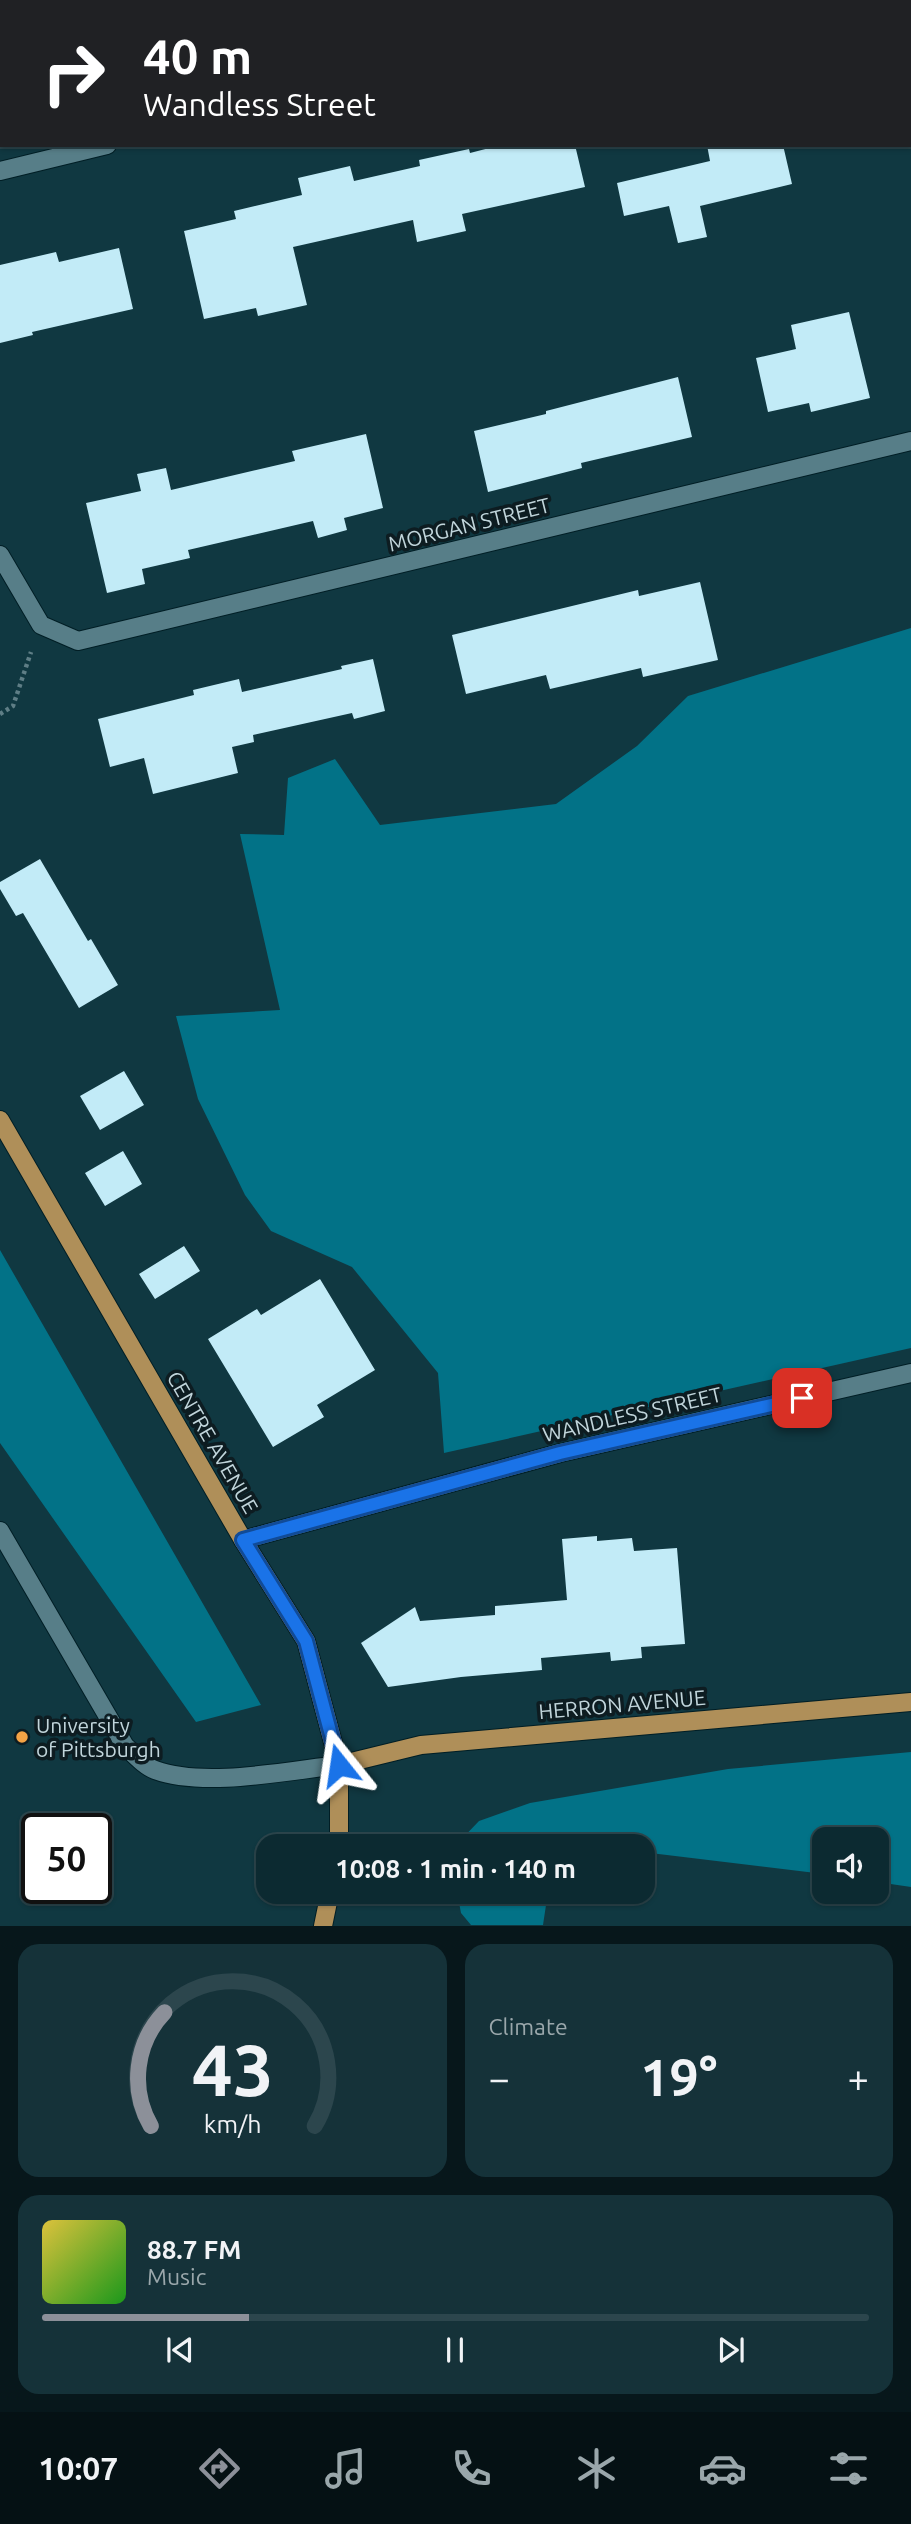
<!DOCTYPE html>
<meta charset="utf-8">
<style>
body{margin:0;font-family:Ubuntu,sans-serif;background:#153239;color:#f1f3f6;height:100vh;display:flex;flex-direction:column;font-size:26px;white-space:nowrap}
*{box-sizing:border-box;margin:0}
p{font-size:23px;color:#9aa7ab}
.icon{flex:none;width:38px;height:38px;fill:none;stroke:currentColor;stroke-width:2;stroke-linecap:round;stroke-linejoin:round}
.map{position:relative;height:1926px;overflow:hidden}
.details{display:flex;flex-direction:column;gap:18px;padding:18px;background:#07171b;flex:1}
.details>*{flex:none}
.banner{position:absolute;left:0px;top:0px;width:912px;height:147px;box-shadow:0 2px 5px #0004,0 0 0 2px #2c464d;background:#202124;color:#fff;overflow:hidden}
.controls{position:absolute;left:812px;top:1827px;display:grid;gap:14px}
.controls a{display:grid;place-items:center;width:77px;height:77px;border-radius:14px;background:#0c2a31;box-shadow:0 2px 5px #0004,0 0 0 2px #2c464d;font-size:35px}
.speed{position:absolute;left:21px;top:1813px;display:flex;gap:14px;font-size:35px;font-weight:700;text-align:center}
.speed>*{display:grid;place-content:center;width:91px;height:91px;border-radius:50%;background:#0c2a31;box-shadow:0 2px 5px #0004,0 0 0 2px #2c464d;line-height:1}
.speed .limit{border:4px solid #111;border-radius:10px;background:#fff;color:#111}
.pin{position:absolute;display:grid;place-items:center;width:60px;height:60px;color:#fff;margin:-30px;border-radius:14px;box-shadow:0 4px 10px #0006}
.me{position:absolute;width:77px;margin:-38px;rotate:345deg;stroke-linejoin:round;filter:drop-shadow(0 0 5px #0008)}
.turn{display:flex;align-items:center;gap:24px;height:147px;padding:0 28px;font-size:32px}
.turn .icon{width:91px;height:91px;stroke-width:2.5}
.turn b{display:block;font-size:49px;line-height:60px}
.big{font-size:52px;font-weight:700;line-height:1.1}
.details .card{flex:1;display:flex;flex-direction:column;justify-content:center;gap:10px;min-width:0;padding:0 24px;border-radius:21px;background:#153239}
.details .dial{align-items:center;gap:0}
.dial svg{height:182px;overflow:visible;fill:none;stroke:#2c464d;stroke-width:7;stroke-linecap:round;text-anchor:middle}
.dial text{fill:#f1f3f6;stroke:none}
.song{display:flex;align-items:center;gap:21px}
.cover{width:84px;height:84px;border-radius:10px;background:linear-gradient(135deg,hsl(50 70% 55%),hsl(120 70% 35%))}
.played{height:7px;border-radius:4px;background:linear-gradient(90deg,#8c9099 25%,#2c464d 25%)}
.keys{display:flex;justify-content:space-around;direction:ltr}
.heat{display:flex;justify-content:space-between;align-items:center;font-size:38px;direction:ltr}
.details .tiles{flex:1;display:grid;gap:18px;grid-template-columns:1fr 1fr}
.card:last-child{grid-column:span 2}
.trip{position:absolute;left:256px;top:1834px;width:399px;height:70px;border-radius:21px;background:#0c2a31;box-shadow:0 2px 5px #0004,0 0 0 2px #2c464d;font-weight:700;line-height:70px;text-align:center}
.dock{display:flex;height:112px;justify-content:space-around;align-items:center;background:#051114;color:#9aa7ab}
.dock .icon{width:49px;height:49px}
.dock .current{color:#8c9099}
.dock b{font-size:32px;color:#f1f3f6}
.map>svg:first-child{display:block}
.forest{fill:#027287}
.building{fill:#c2ebf7}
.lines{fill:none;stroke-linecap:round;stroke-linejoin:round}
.minor-casing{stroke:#011e25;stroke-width:20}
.major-casing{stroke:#011e25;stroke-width:20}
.path{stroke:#5f7e86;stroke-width:4.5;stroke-dasharray:3.5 3.5;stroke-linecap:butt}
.minor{stroke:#577e88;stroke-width:18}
.major{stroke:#af8f59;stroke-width:18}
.route-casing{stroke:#114b97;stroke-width:18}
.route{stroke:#1a73e8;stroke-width:12}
.poi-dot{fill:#f4a345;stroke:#0d1c21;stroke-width:2.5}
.labels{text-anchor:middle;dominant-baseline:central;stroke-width:7;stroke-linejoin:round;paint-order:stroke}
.street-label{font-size:21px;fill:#c1d5db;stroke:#0d1c21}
.poi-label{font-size:21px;fill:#c1d5db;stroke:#0d1c21;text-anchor:start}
</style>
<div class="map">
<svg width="911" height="1926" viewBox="0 0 911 1926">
<rect width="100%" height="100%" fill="#103841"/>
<!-- forest -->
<path class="forest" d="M911,628V1348L444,1453L438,1373L352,1267L271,1231L245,1195L198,1099L176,1016L280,1010L240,834L284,835L288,778L335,759L380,825L556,804L637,746L688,696Z
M0,1250L261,1705L196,1722L0,1443Z
M911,1752V1887L877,1882V1839H824V1874L642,1852V1846L556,1844L555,1846H455L479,1821L530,1803L728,1769Z
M457,1892H548L543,1925H471L461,1913Z"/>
<!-- building -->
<path class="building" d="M501,145H575L585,187L462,214L466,231L417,242L413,220L293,247L307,305L258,316L256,308L204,319L184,231L236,219L234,211L302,195L298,178L350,166L354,181L420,166L419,160L469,149L470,153Z
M707,145H783L792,184L700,206L707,237L678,243L669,206L624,216L617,183L710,161Z
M119,248L133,309L32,332L33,335L0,343V265L56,252L59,262Z
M849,312L870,398L811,412L809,403L768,412L756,358L796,349L791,325Z
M678,377L692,437L581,463L582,468L488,492L474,431L546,414V411Z
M366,434L383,508L344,518L347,530L318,538L313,521L188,550L190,558L142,569L145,584L107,593L86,503L141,491L137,474L166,468L171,490L295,461L292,451Z
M700,582L718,660L643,677L641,668L550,689L546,675L466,694L452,635L638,590L639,596Z
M373,659L385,711L354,719L352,713L253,735L254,742L232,747L238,773L153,794L144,758L110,767L98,719L194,695L193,690L239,679L242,692L342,669L341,666Z
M40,859L88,941L91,939L118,985L79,1008L23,913L16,916L0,889V882Z
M124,1071L144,1105L100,1130L80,1096Z
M123,1151L142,1184L105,1206L85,1173Z
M184,1246L200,1271L155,1299L139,1274Z
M320,1279L375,1370L317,1405L324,1417L273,1447L208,1339L257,1309L261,1315Z
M597,1536V1541L632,1538L634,1551L677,1548L685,1644L641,1647L642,1658L611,1661L610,1652L541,1658L542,1670L461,1677L388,1687L361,1643L415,1607L420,1621L495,1615V1606L567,1600L562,1539Z"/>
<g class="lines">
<defs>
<path id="minor" d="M109,0V2
M763,2L771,0
M0,171L107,145
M0,555L41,625L78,641L911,441
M0,1531L125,1746C134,1754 144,1766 155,1770C204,1788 286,1771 339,1765
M243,1540L560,1453L911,1373"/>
<path id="major" d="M0,1120L243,1540L306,1641L339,1765V1846
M339,1765L421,1745L911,1702
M323,1926L330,1892"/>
</defs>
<!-- minor casing -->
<use href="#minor" class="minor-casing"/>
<!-- major casing -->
<use href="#major" class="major-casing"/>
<!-- path -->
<path class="path" d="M0,714L13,706L31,652"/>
<!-- minor -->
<use href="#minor" class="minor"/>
<!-- major -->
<use href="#major" class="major"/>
</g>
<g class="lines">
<defs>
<path id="route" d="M339,1765L306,1641L243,1540L560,1453L802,1398"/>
</defs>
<!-- route casing -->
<use href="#route" class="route-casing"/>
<!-- route -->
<use href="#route" class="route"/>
</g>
<!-- markers -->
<circle class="poi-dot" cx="22" cy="1737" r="7"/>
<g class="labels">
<!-- street labels -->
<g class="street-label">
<text transform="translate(469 524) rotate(-14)">MORGAN STREET</text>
<text transform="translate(632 1414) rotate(-13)">WANDLESS STREET</text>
<text transform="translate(213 1442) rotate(60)">CENTRE AVENUE</text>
<text transform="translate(622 1704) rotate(-5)">HERRON AVENUE</text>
</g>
<!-- poi labels -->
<g class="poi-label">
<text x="36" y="1725">University<tspan x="36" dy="24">of Pittsburgh</tspan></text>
</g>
</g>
</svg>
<div class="controls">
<a><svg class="icon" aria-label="sound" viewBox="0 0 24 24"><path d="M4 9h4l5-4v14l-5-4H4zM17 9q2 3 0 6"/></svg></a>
</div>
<div class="speed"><div class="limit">50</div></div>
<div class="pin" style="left:802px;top:1398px;background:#d93025"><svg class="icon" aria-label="arrive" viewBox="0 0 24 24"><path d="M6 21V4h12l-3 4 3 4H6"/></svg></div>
<svg class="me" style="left:339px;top:1765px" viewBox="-20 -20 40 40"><path d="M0-17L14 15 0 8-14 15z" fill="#1a73e8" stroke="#fff" stroke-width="4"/></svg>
<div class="trip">10:08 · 1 min · 140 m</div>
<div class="banner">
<div class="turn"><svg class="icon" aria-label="right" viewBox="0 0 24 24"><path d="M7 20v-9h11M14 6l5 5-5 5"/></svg><div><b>40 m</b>Wandless Street</div></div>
</div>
</div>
<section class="details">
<div class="tiles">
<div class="card dial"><svg viewBox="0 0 100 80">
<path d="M14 69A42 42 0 1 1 86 69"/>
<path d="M14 69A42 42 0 0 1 20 19" stroke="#8c9099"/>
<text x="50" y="56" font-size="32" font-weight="700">43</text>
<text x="50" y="72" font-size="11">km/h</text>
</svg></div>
<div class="card"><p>Climate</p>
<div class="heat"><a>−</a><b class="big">19°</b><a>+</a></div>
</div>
<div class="card">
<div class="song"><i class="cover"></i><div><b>88.7 FM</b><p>Music</p></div></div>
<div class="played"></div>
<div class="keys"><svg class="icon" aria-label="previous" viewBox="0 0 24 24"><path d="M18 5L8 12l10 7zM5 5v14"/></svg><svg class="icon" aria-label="pause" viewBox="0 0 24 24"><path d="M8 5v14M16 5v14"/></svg><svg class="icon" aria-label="next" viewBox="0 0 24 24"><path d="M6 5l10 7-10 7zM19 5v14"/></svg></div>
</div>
</div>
</section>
<nav class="dock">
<b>10:07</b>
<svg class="icon current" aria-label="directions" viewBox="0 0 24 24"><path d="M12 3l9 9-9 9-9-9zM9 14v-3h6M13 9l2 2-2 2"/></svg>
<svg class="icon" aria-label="music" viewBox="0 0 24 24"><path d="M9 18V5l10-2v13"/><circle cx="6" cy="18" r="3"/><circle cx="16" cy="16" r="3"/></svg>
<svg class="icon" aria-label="phone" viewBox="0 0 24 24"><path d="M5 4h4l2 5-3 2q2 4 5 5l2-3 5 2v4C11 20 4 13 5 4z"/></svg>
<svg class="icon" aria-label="climate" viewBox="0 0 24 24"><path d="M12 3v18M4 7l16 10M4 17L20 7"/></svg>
<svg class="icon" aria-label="car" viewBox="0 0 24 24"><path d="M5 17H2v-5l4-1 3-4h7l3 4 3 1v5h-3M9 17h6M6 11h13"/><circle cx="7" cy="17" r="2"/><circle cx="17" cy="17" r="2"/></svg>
<svg class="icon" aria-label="filters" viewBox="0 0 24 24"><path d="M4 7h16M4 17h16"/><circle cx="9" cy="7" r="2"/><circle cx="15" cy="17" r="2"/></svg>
</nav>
